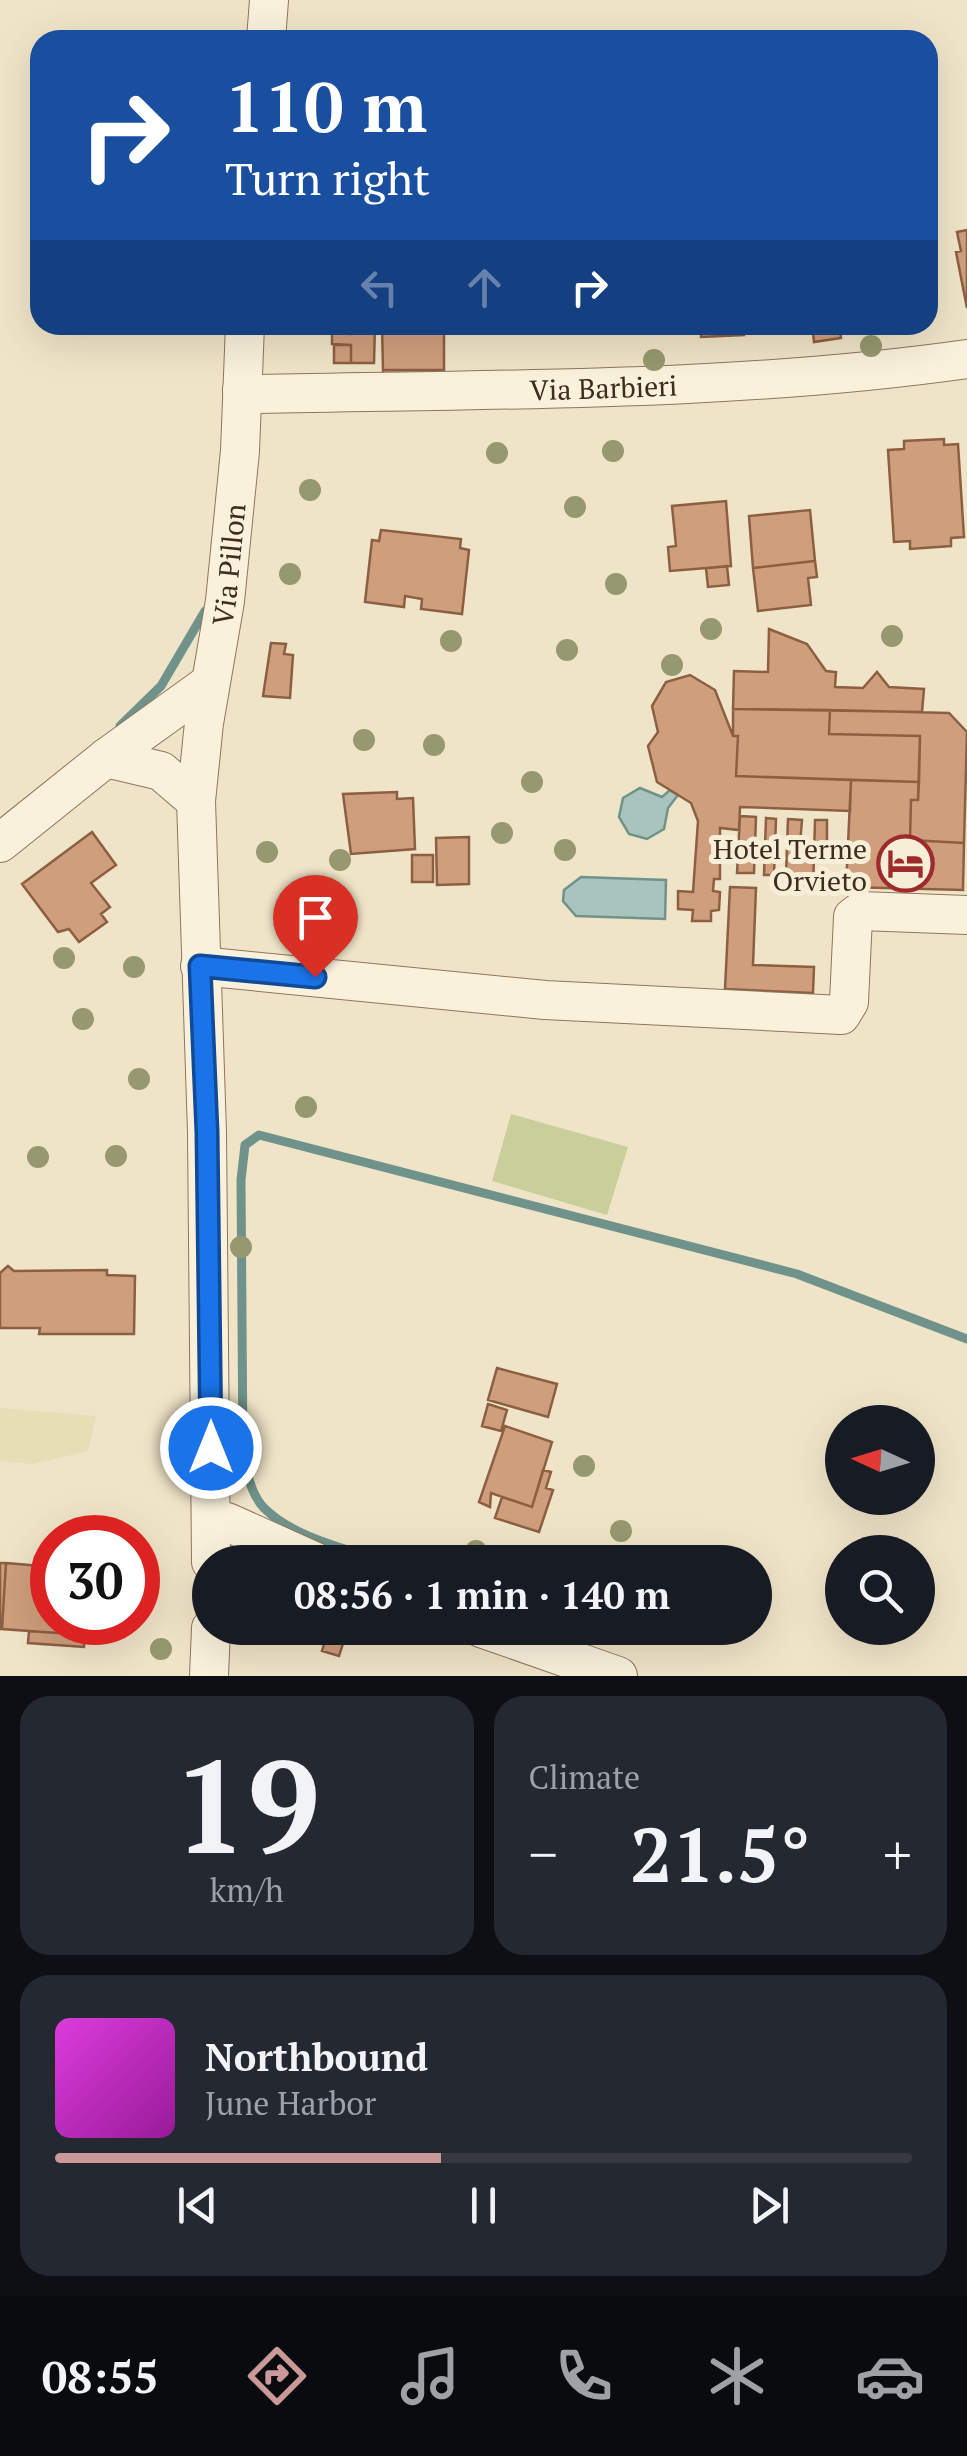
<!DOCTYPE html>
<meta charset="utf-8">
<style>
body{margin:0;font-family:"PT Serif",serif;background:#242831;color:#f1f3f6;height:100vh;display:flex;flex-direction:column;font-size:38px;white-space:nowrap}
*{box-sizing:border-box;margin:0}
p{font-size:32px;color:#9ea1a6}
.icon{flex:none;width:55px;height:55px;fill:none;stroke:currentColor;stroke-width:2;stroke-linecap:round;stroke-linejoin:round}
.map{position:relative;height:1676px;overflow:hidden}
.panel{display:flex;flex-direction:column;gap:20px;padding:20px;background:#0d0f14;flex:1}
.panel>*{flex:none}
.top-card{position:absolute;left:30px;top:30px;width:908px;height:305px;border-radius:30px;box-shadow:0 10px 40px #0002;background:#1a4fa0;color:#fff;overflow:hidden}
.needle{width:65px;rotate:274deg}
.buttons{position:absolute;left:825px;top:1405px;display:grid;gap:20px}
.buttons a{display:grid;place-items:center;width:110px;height:110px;border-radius:50%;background:#171b24;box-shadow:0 10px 40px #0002;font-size:50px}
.speed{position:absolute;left:30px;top:1515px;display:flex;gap:20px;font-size:50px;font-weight:700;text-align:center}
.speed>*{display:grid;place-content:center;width:130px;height:130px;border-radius:50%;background:#171b24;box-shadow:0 10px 40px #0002;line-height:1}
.speed .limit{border:15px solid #d22;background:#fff;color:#111}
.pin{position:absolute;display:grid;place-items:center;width:85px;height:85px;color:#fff;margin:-102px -42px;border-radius:50% 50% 50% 0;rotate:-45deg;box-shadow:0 0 10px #0007}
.pin .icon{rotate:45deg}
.me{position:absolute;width:110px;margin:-55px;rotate:0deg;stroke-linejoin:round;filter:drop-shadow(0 0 8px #0008)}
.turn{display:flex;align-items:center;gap:35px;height:210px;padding:0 30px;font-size:45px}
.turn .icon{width:130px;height:130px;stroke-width:2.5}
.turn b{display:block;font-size:70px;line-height:85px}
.lanes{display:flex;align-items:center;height:95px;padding:0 30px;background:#0003;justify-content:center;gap:50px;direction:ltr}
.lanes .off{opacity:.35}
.big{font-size:75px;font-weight:600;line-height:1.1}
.panel .card{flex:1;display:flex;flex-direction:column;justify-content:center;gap:15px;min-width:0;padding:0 35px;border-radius:30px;background:#242831}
.panel .dial{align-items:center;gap:0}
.dial b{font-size:130px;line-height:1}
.song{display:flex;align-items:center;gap:30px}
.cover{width:120px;height:120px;border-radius:15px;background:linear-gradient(135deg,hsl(300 70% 55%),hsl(300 70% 35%))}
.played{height:10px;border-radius:5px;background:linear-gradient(90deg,#cc999b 45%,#363941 45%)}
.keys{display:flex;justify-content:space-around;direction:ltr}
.heat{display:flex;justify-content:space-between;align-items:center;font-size:55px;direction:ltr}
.panel .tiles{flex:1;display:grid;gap:20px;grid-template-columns:1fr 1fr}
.card:last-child{grid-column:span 2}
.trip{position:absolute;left:192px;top:1545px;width:580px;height:100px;border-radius:50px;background:#171b24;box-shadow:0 10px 40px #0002;font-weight:600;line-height:100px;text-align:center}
.tabs{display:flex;height:160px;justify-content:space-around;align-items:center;background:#090b0e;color:#9ea1a6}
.tabs .icon{width:70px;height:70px}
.tabs .selected{color:#cc999b}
.tabs b{font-size:45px;color:#f1f3f6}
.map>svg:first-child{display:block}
.farmland{fill:#e6deb5}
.green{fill:#c9cf9b}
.water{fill:#a9c4bc;stroke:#6f938a;stroke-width:2.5}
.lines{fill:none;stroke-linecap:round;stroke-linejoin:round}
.stream{stroke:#6f938a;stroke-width:9}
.building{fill:#cf9f7d;stroke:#8d5f41;stroke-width:2.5}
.minor-casing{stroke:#8d765c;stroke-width:40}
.minor{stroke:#faf1dc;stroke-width:38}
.tree{fill:#96986f}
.route-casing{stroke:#114b97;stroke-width:25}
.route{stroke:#1a73e8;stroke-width:18}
.labels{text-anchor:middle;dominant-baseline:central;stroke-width:10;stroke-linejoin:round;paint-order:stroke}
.street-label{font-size:28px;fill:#3d2e20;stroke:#f7eed8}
.poi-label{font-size:28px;fill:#3d2e20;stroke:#f7eed8;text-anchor:end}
</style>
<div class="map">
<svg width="967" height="1676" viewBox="0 0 967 1676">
<rect width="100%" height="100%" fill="#f0e4c8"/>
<!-- farmland -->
<path class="farmland" d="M0,1408L96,1416L88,1451L33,1464L0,1461Z"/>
<!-- green -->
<path class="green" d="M511,1114L628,1147L607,1215L492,1181Z"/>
<!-- water -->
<path class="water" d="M640,788L662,797L670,790L678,795L668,808L664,829L647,839L629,834L619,817L623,798Z
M581,877L666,880L665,919L576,916L563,901L564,890Z"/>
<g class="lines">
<!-- stream -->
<path class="stream" d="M120,726L161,686L205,611
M386,1562C347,1549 294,1538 264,1508C251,1494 248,1475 243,1457L241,1180L245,1145L259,1135L797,1274L967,1339"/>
</g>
<!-- building -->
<path class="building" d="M967,230V308L956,252L961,251L957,232Z
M297,325H313V332H296Z
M350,325H375L374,363H351V345L332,344V333L350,334Z
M382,325H444V370H383Z
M701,325H744V335L701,337Z
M812,325H871L840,329L841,338L814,342Z
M334,345H351V363H334Z
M383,370H444V380L383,381Z
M944,439V445L958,444L964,537L951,538V546L910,549V541L894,542L888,450L904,449V441Z
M726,501L731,566L670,571L668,547L676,546L672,506Z
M810,510L815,561L753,568L749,516Z
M381,530L461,539L460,548L469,550L462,614L421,609L422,599L405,596L404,607L365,602L372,540L379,541Z
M815,561L817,577L808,578L811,605L758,611L753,568Z
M727,566L729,585L708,587L706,568Z
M769,629L807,644L826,671L836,672L835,687L863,688L877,672L889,687L924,689L922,712L733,709L734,671L768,672Z
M271,643L286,644L284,654L293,655L290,698L263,696Z
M690,675L715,690L733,736H738L736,776L851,780L850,811L740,807L739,830L720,828V879H714L713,891L720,892L719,910L711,911V921H692L693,910L678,909V891L693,892L698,821L691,803L657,782L648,746L658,732L652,706L666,682Z
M733,709L830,710L829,734L920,736L919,782L736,776L738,736H733Z
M830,710L949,713L967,732L964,843L910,840L911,800H918L920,736L829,734Z
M851,780L919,782L918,800H911L910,840L964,843L963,890L846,887Z
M397,792V799L413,798L415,849L351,854L343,794Z
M740,816L756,817L754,873H737Z
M766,818L776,819L774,875H764Z
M788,819L802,820L799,857H814L813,887L798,886V874H786Z
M815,820H827V857H814Z
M92,832L116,865L91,883L110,907L101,914L107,922L79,942L69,929L58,932L22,884Z
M469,837V884L437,885L436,838Z
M412,855H433V882H412Z
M730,887L756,888L753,965L814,967L813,993L725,989Z
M8,1266L14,1271L107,1270V1275L135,1276L134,1334H39L40,1328H0V1273Z
M497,1368L557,1384L548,1417L488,1400Z
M488,1404L507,1410L501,1431L482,1426Z
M505,1426L552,1442L532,1507L491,1493L490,1507L479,1502Z
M543,1470L551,1472L546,1488L553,1490L539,1532L495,1518L502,1497L532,1507Z
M35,1557L52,1558V1567L34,1565Z
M0,1563H6L2,1629H0Z
M6,1563L52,1567V1622H72L71,1634L2,1629Z
M72,1622H86L84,1647L28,1643L29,1631L71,1634Z
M329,1628H348L339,1656L322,1651Z"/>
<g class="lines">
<defs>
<g id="minor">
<path d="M266,40L269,0"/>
<path id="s1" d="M242,390L258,394C494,389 733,392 967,359"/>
<path d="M106,758L161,771L196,801"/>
<path d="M0,843L106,758L210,683"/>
<path d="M200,966L545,1000L841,1015L849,1002L853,917L861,911L967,915"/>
<path d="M211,1522H227L316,1562"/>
<path id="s2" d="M211,1562L207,1132L196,801L204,723L225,601L240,451L245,325"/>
<path d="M481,1628L618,1676"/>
<path d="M209,1676L211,1628"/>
</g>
</defs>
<!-- minor casing -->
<use href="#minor" class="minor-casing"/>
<!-- minor -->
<use href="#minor" class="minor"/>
</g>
<!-- trees -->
<g class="tree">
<circle cx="871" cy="346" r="11"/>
<circle cx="654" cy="360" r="11"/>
<circle cx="613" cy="451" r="11"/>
<circle cx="497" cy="453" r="11"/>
<circle cx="310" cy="490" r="11"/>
<circle cx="575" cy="507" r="11"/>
<circle cx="290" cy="574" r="11"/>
<circle cx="616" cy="584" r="11"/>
<circle cx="711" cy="629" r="11"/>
<circle cx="892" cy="636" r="11"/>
<circle cx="451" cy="641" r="11"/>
<circle cx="567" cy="650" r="11"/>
<circle cx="672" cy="665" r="11"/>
<circle cx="364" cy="740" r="11"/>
<circle cx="434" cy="745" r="11"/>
<circle cx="532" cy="782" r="11"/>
<circle cx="502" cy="833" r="11"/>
<circle cx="565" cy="850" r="11"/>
<circle cx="267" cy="852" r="11"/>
<circle cx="340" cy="860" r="11"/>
<circle cx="64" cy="958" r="11"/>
<circle cx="134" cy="967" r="11"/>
<circle cx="83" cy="1019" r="11"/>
<circle cx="139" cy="1079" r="11"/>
<circle cx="306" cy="1107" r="11"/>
<circle cx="116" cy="1156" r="11"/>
<circle cx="38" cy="1157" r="11"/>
<circle cx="241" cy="1247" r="11"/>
<circle cx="247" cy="1459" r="11"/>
<circle cx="584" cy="1466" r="11"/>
<circle cx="621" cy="1531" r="11"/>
<circle cx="476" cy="1551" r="11"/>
<circle cx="161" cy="1649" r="11"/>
</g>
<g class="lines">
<defs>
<path id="route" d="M211,1448L207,1132L200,966L315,977"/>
</defs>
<!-- route casing -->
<use href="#route" class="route-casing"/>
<!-- route -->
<use href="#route" class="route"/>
</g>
<!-- icons -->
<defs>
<symbol id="hotel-ring" viewBox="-11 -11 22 22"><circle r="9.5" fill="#f7eed8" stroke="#9e2a2b" stroke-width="1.5"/><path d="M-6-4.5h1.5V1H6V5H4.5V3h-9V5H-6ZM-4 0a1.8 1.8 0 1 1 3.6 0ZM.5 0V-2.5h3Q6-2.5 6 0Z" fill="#9e2a2b"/></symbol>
</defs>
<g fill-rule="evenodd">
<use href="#hotel-ring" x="874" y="832" width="63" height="63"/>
</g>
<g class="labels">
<!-- street labels -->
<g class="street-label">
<text stroke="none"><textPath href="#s1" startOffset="362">Via Barbieri</textPath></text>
<text stroke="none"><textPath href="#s2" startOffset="1000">Via Pillon</textPath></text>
</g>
<!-- poi labels -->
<g class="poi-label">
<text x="867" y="848">Hotel Terme<tspan x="867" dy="32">Orvieto</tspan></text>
</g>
</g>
</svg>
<div class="buttons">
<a><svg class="needle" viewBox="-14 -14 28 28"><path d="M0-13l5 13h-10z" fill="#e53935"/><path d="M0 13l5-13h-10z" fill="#9ea1a6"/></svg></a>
<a><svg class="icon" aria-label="search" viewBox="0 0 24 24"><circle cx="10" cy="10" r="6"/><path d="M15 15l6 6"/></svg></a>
</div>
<div class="speed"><div class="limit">30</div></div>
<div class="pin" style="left:315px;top:977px;background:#d93025"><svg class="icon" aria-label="arrive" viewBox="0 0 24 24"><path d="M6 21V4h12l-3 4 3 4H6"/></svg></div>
<svg class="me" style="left:211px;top:1448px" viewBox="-20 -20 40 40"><circle r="17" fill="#1a73e8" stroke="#fff" stroke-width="3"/><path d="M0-11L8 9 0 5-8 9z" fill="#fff"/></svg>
<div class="trip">08:56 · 1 min · 140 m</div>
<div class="top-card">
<div class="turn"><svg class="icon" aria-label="right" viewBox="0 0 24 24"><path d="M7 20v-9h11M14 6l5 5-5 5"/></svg><div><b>110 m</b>Turn right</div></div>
<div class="lanes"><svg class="icon off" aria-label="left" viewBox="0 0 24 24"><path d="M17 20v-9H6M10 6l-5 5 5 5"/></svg><svg class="icon off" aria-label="ahead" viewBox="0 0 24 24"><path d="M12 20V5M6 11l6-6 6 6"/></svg><svg class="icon" aria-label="right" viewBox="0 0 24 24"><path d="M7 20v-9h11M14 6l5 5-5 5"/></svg></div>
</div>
</div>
<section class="panel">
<div class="tiles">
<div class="card dial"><b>19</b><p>km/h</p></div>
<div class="card"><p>Climate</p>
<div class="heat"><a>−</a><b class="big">21.5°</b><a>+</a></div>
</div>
<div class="card">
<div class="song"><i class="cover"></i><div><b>Northbound</b><p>June Harbor</p></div></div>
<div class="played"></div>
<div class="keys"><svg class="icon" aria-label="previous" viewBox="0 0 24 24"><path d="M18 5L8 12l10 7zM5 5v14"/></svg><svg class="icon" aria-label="pause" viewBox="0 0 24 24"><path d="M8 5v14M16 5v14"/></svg><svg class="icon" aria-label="next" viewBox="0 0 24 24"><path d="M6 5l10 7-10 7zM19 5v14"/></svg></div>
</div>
</div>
</section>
<nav class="tabs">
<b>08:55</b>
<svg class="icon selected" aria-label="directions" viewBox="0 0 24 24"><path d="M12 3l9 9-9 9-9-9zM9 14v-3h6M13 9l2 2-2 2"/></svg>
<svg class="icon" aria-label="music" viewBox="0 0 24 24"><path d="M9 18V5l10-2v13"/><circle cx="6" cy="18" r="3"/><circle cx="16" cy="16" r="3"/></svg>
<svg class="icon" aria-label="phone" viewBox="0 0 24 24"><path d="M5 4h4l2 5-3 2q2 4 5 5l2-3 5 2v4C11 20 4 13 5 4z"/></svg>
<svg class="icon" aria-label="climate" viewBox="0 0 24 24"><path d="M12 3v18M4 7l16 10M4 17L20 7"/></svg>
<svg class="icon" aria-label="car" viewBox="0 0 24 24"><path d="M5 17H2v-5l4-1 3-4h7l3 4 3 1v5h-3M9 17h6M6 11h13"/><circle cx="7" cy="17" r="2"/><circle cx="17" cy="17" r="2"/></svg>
</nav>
